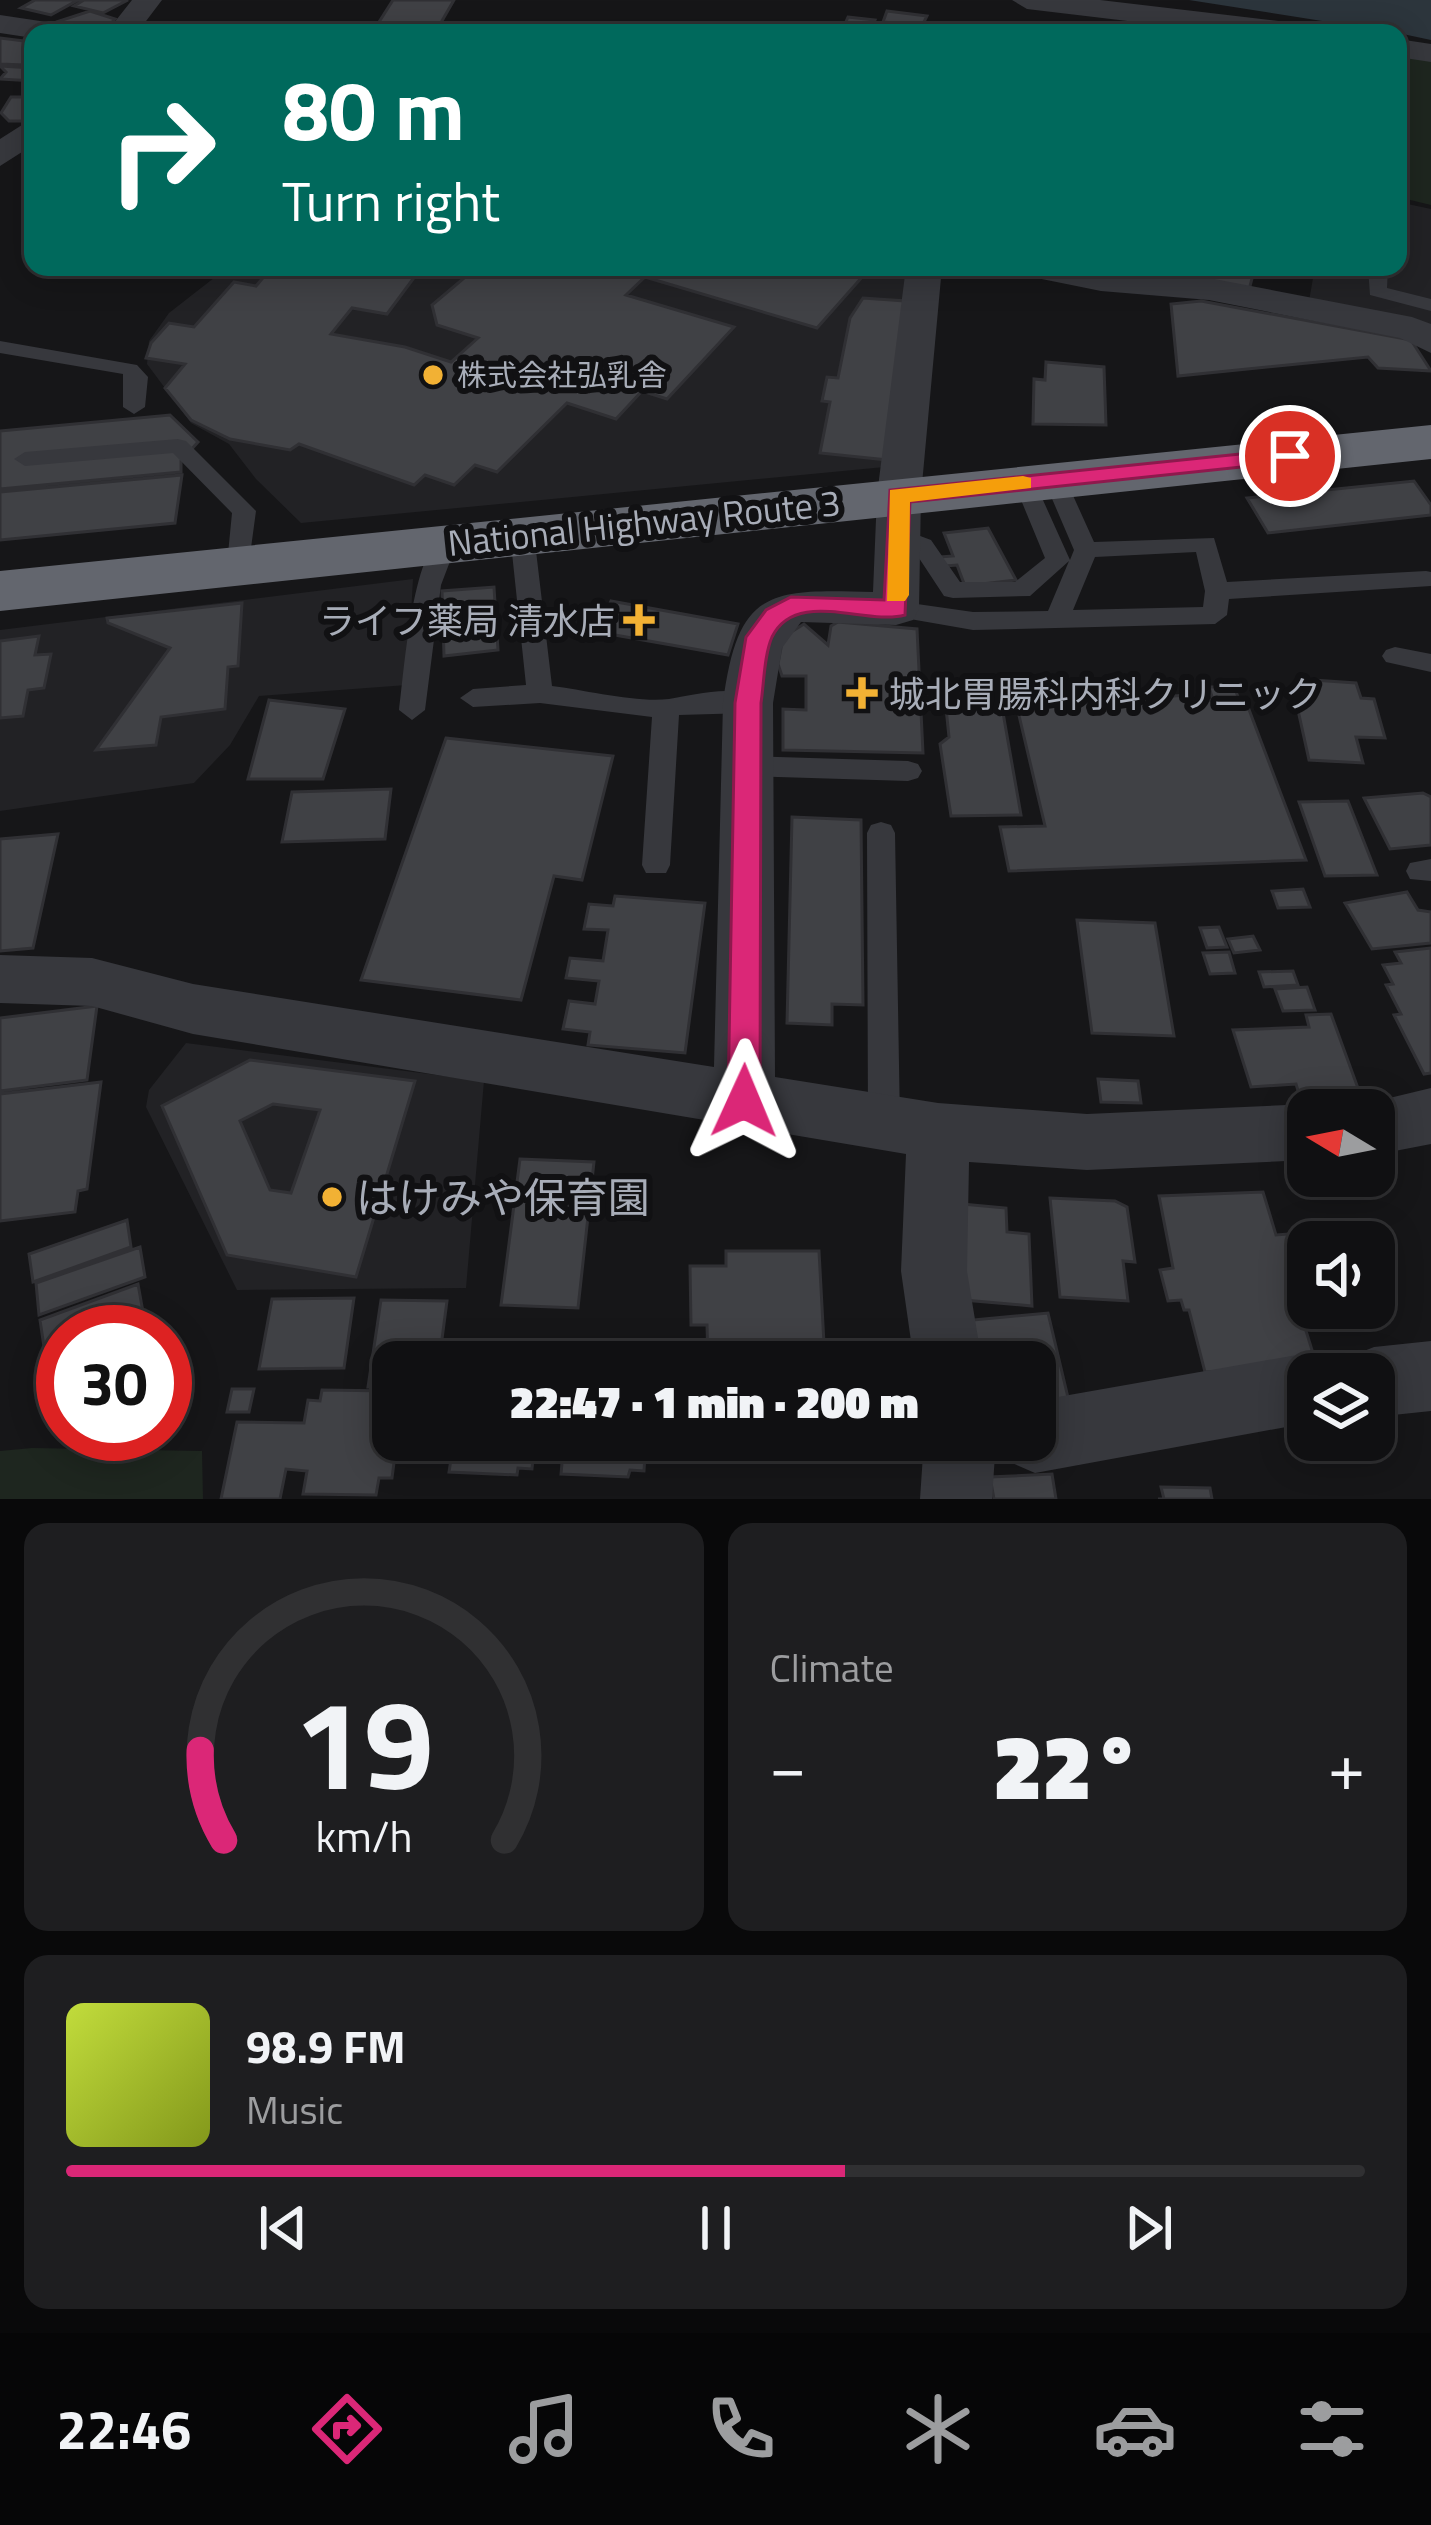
<!DOCTYPE html>
<meta charset="utf-8">
<style>
body{margin:0;font-family:"Titillium Web","Noto Sans JP",sans-serif;background:#1e1e20;color:#f1f3f6;height:100vh;display:flex;flex-direction:column;font-size:45px;white-space:nowrap}
*{box-sizing:border-box;margin:0}
p{font-size:39px;color:#9c9d9f}
.icon{flex:none;width:66px;height:66px;fill:none;stroke:currentColor;stroke-width:2;stroke-linecap:round;stroke-linejoin:round}
.map{position:relative;height:1499px;overflow:hidden}
.panel{display:flex;flex-direction:column;gap:24px;padding:24px;background:#09090a;flex:1}
.panel>*{flex:none}
.hud{position:absolute;left:24px;top:24px;width:1383px;height:252px;border-radius:24px;box-shadow:0 6px 30px #0003,0 0 0 3px #303032;background:#00695c;color:#fff;overflow:hidden}
.needle{width:78px;rotate:280deg}
.controls{position:absolute;left:1287px;top:1089px;display:grid;gap:24px}
.controls a{display:grid;place-items:center;width:108px;height:108px;border-radius:24px;background:#101012;box-shadow:0 6px 30px #0003,0 0 0 3px #303032;font-size:60px}
.speed{position:absolute;left:36px;top:1305px;display:flex;gap:24px;font-size:60px;font-weight:700;text-align:center}
.speed>*{display:grid;place-content:center;width:156px;height:156px;border-radius:50%;background:#101012;box-shadow:0 6px 30px #0003,0 0 0 3px #303032;line-height:1}
.speed .limit{border:18px solid #d22;background:#fff;color:#111}
.pin{position:absolute;display:grid;place-items:center;width:102px;height:102px;color:#fff;margin:-51px;border:6px solid #fff;border-radius:50%;box-shadow:0 3px 12px #0007}
.me{position:absolute;width:132px;margin:-66px;rotate:1deg;stroke-linejoin:round;filter:drop-shadow(0 0 9px #0008)}
.turn{display:flex;align-items:center;gap:42px;height:252px;padding:0 60px;font-size:54px}
.turn .icon{width:156px;height:156px;stroke-width:2.5}
.turn b{display:block;font-size:84px;line-height:102px}
.big{font-size:90px;font-weight:800;line-height:1.1}
.panel .tile{flex:1;display:flex;flex-direction:column;justify-content:center;gap:18px;min-width:0;padding:0 42px;border-radius:24px;background:#1e1e20}
.panel .dial{align-items:center;gap:0}
.dial svg{height:312px;overflow:visible;fill:none;stroke:#303032;stroke-width:7;stroke-linecap:round;text-anchor:middle}
.dial text{fill:#f1f3f6;stroke:none}
.song{display:flex;align-items:center;gap:36px}
.cover{width:144px;height:144px;border-radius:18px;background:linear-gradient(135deg,hsl(70 70% 55%),hsl(70 70% 35%))}
.played{height:12px;border-radius:6px;background:linear-gradient(90deg,#db2777 60%,#303032 60%)}
.keys{display:flex;justify-content:space-around;direction:ltr}
.heat{display:flex;justify-content:space-between;align-items:center;font-size:66px;direction:ltr}
.panel .tiles{flex:1;display:grid;gap:24px;grid-template-columns:1fr 1fr}
.tile:last-child{grid-column:span 2}
.trip{position:absolute;left:372px;top:1341px;width:684px;height:120px;border-radius:24px;background:#101012;box-shadow:0 6px 30px #0003,0 0 0 3px #303032;font-weight:800;line-height:120px;text-align:center}
.dock{display:flex;height:192px;justify-content:space-around;align-items:center;background:#060607;color:#9c9d9f}
.dock .icon{width:84px;height:84px}
.dock .selected{color:#db2777}
.dock b{font-size:54px;color:#f1f3f6}
.map>svg:first-child{display:block}
.built{fill:#222225}
.green{fill:#1e261f}
.water{fill:#2c353c}
.building{fill:#404145;stroke:#303034;stroke-width:3;fill-rule:evenodd}
.lines{fill:none;stroke-linecap:round;stroke-linejoin:round}
.lane{fill:#37383d;fill-rule:evenodd}
.street{fill:#37383d;fill-rule:evenodd}
.highway{fill:#63666e;fill-rule:evenodd}
.route{fill:#db2777;stroke:#8e194d;stroke-width:3}
.slow{fill:#f59e0b}
.poi-dot{fill:#f2b134;stroke:#111113;stroke-width:4.5}
.labels{text-anchor:middle;dominant-baseline:central;stroke-width:12;stroke-linejoin:round;paint-order:stroke}
.far-poi-label{font-size:30px;fill:#a8adb8;stroke:#111113;text-anchor:start}
.street-label{font-size:36px;fill:#a8adb8;stroke:#111113}
.poi-label{font-size:36px;fill:#a8adb8;stroke:#111113;text-anchor:end}
.near-poi-label{font-size:42px;fill:#a8adb8;stroke:#111113;text-anchor:start}
</style>
<div class="map">
<svg width="1431" height="1499" viewBox="0 0 1431 1499">
<rect width="100%" height="100%" fill="#161618"/>
<!-- built -->
<path class="built" d="M1398,202L1431,209V332L1309,301L1315,267H1398Z
M228,267H915L895,466L301,523L256,479L229,444L191,423L147,364L149,341L169,313Z
M413,579L407,685L259,696L230,745L194,783L0,811V630Z
M186,1043L484,1081L466,1288L237,1290L146,1107L149,1090Z"/>
<!-- green -->
<path class="green" d="M1398,51L1431,56V205L1398,197Z
M32,1448L202,1451L203,1499H0V1451Z"/>
<!-- water -->
<path class="water" d="M1189,0H1431V40L1398,33Z"/>
<!-- building -->
<path class="building" d="M35,0H78L51,15L21,8Z
M84,0H128L103,13L74,6Z
M393,0H454L435,33H372Z
M90,11L115,19L102,33L77,31L59,21Z
M887,11L927,16L922,26L883,22Z
M848,17L875,20L869,33H812L817,23L844,26Z
M0,38L33,42V57L24,65L0,64Z
M0,66L33,68V81L0,79L6,72Z
M11,97H33V121H9L1,113Z
M272,267H422L387,314L352,308L331,334L405,347L451,362L478,338L437,325L432,305L477,267H871L817,328L645,277L626,295L734,327L667,399L642,391L616,419L567,403L497,472L475,465L454,485L425,475L414,485L299,444L290,450L230,439L191,420L165,388L185,364L146,358L151,343L169,323L194,327L234,282L256,286Z
M1205,267H1268L1267,273L1254,271L1249,290L1200,280Z
M863,298L905,301L888,460L820,453L830,402L822,401L827,377L838,378L850,318Z
M1201,301L1411,340L1431,371L1378,368L1368,357L1178,376L1171,304Z
M1046,362L1104,367L1106,425L1033,424L1034,379L1045,380Z
M170,415L198,442L181,461V472L0,489V431Z
M182,475L175,523L0,540V492Z
M1414,481L1431,505V515L1268,533L1247,498Z
M988,528L1016,580L965,586L957,565L946,566L939,557L953,556L944,533Z
M494,587L498,650L444,656L442,591Z
M611,601L738,624L728,655L598,632Z
M242,603L238,666L228,667L225,709L161,717L156,745L96,750L170,648L108,623L107,618Z
M838,622L917,629L923,753L783,750V709L806,710V676H782L778,664L783,637L804,624L828,645L831,626Z
M39,636L35,655L51,654L44,688L28,690L23,716L0,718V641Z
M1313,680L1356,683L1361,698L1374,699L1385,738L1356,737L1363,763L1309,760L1294,692L1316,693Z
M1209,687H1234L1239,699H1245L1306,860L1009,871L1000,827L1045,826L1017,707L1187,695L1189,701L1213,700Z
M269,700L345,709L323,779H248Z
M1002,707L1021,815L951,816L940,744L949,737L946,708Z
M446,738L613,756L582,880L554,876L521,1000L361,980Z
M391,789L385,839L282,842L292,792Z
M1423,793L1431,797V845L1390,849L1364,798Z
M1348,801L1377,875L1325,876L1299,802Z
M792,817L861,820L863,1005L832,1004V1025L787,1023Z
M58,834L33,948L0,951V839Z
M1303,889L1310,907L1278,908L1272,891Z
M1407,892L1418,910L1431,912V943L1372,949L1345,903Z
M615,896L705,903L685,1053L588,1045L590,1032L563,1029L569,1001L595,1004L599,981L566,978L570,958L603,961L608,930L584,929L589,904L613,906Z
M1077,920L1155,923L1174,1036L1092,1033Z
M1219,927L1227,947L1207,948L1200,928Z
M1253,936L1260,950L1234,953L1228,939Z
M1431,948V1073L1424,1074L1394,1015L1401,1014L1386,985L1393,984L1383,965L1401,963L1395,952Z
M1229,952L1235,973L1210,974L1203,953Z
M1293,971L1298,985L1264,987L1259,972Z
M1307,987L1315,1010L1283,1011L1275,989Z
M97,1006L87,1080L0,1091V1018Z
M1331,1014L1363,1102L1337,1104L1334,1095L1300,1097L1296,1084L1251,1087L1233,1030L1309,1027L1306,1015Z
M250,1060L415,1081L356,1277L227,1255L162,1106ZM273,1104L320,1110L291,1193L270,1190L240,1121Z
M1098,1079L1138,1081L1141,1103L1101,1102Z
M101,1082L87,1189L78,1191L75,1212L0,1221V1094Z
M520,1159L594,1162L578,1308L501,1305Z
M1263,1192L1276,1235L1301,1233L1308,1256V1288L1293,1289L1317,1366L1205,1372L1189,1310H1184L1181,1300L1168,1301L1160,1270L1173,1268L1159,1196Z
M1050,1198L1115,1201L1127,1207L1135,1262L1123,1261L1128,1301L1060,1297Z
M962,1204L1006,1208L1007,1232L1029,1234L1032,1306L964,1300Z
M127,1220L131,1247L33,1282L29,1254Z
M140,1247L145,1277L39,1315L36,1283Z
M726,1251H819L825,1362H708L707,1325H691L690,1266H726Z
M138,1284L143,1312L87,1332H63V1340L44,1347L40,1320Z
M354,1298L344,1368L259,1369L272,1299Z
M381,1300L447,1301L439,1362H393V1387H368Z
M1048,1313L1070,1406L1035,1409V1362H970L962,1321Z
M232,1389H254L249,1412H227Z
M322,1390L392,1391L397,1440L392,1478H379L376,1495L303,1494L307,1471L286,1469L280,1499H221L237,1422L304,1423L308,1400L320,1401Z
M454,1440H535L532,1469L518,1468L517,1475L449,1472Z
M564,1440H646L644,1471L630,1470L628,1477L561,1474Z
M1052,1474L1056,1499H994L990,1477Z
M1161,1487L1210,1488L1212,1499H1158H1164Z"/>
<g class="lines">
<!-- lane -->
<path class="lane" d="M1368,267H1388L1387,288L1431,299V311L1370,295Z
M0,341L137,365L148,377L145,407L134,414L123,407V374L0,353Z
M178,439L186,441L256,511L248,570L239,572L227,564L232,513L173,453L25,466L14,459L25,452Z
M1055,473L1066,480L1094,542L1214,538L1227,582L1426,571L1431,572V586L1229,599L1227,615L1215,624L973,630L887,615L884,609L896,601L973,612L1048,611L1069,561L1030,596L953,598L944,596L915,552L884,535L896,527L931,540L960,582H1015L1045,558L1014,483L1017,478H1033L1070,560L1074,550L1044,480ZM1196,552L1205,591L1203,607L1073,610L1095,557Z
M522,526L534,534L552,686C585,690 637,703 669,699C693,695 744,681 761,703L748,713L679,715L670,865L666,873H646L642,865L652,717L540,703L473,707L460,698L473,689L526,685L510,534Z
M445,535L457,543L441,585L425,710L412,720L399,710C404,675 412,547 445,535Z
M1395,647L1431,654V672L1386,662L1382,656L1386,650Z
M750,756L908,761L918,764L922,771L918,778L908,781L750,776L740,773L736,766L740,759Z
M881,822L891,825L895,833L900,1123L896,1133L884,1138L872,1133L868,1123L867,833L871,825Z
M1431,859V881L1410,879L1406,871L1410,863Z"/>
<!-- street -->
<path class="street" d="M132,0H162L137,33H106Z
M1012,0H1100L1303,24L1318,33H1228L1027,9Z
M0,15L60,24L75,33H33V38L0,33Z
M1398,39L1431,44V62L1398,57Z
M33,118V145L0,166V139Z
M906,267H942L921,495L919,609L913,620L896,625L801,622L782,648L773,703L775,1077L938,1103L1087,1114L1308,1104L1325,1110H1308V1160L1087,1170L969,1162L967,1271L982,1362H914L901,1271L906,1154L193,1034L92,1006L0,1003V955L92,958L193,984L714,1067L723,703C738,588 770,589 873,592L877,495Z
M1017,267L1209,278L1412,317L1431,324V353L1400,338L1209,300L1101,291L1022,275Z
M1431,1088V1144L1374,1155V1110L1352,1107Z
M1431,1341V1411L1374,1417V1374H1343L1349,1357L1374,1347Z
M1308,1353L1333,1363L1337,1374H1308V1423L1035,1473L1010,1462L1001,1440H1035V1401Z
M924,1440H996L992,1499H920Z"/>
<!-- highway -->
<path class="highway" d="M1431,425V459L0,611V571Z"/>
</g>
<!-- route -->
<path class="route" d="M1290,449L1298,451V461L910,502L905,615C866,626 796,588 772,637C764,655 764,684 761,703L760,1101L756,1111L744,1116L732,1111L728,1101L735,703L746,637L766,610L791,597L884,600L890,490Z"/>
<!-- slow -->
<path class="slow" d="M1023,476L1031,478V488L910,502L909,595L905,601H887L890,490Z"/>
<!-- markers -->
<g class="poi-dot">
<circle cx="433" cy="375" r="12"/>
<path d="M633 602h12v12h12v12h-12v12h-12v-12h-12v-12h12z"/>
<path d="M856 675h12v12h12v12h-12v12h-12v-12h-12v-12h12z"/>
<circle cx="332" cy="1197" r="12"/>
</g>
<g class="labels">
<!-- far-poi labels -->
<g class="far-poi-label">
<text x="457" y="375">株式会社弘乳舎</text>
</g>
<!-- street labels -->
<g class="street-label">
<text transform="translate(644 522) rotate(-6)">National Highway Route 3</text>
</g>
<!-- poi labels -->
<g class="poi-label">
<text x="615" y="620">ライフ薬局 清水店</text>
<text x="889" y="693" text-anchor="start">城北胃腸科内科クリニック</text>
</g>
<!-- near-poi labels -->
<g class="near-poi-label">
<text x="356" y="1197">はけみや保育園</text>
</g>
</g>
</svg>
<div class="controls">
<a><svg class="needle" viewBox="-14 -14 28 28"><path d="M0-13l5 13h-10z" fill="#e53935"/><path d="M0 13l5-13h-10z" fill="#9c9d9f"/></svg></a>
<a><svg class="icon" aria-label="sound" viewBox="0 0 24 24"><path d="M4 9h4l5-4v14l-5-4H4zM17 9q2 3 0 6"/></svg></a>
<a><svg class="icon" aria-label="layers" viewBox="0 0 24 24"><path d="M12 4l9 5-9 5-9-5zM3 14l9 5 9-5"/></svg></a>
</div>
<div class="speed"><div class="limit">30</div></div>
<div class="pin" style="left:1290px;top:456px;background:#d93025"><svg class="icon" aria-label="arrive" viewBox="0 0 24 24"><path d="M6 21V4h12l-3 4 3 4H6"/></svg></div>
<svg class="me" style="left:744px;top:1101px" viewBox="-20 -20 40 40"><path d="M0-17L14 15 0 8-14 15z" fill="#db2777" stroke="#fff" stroke-width="4"/></svg>
<div class="trip">22:47 · 1 min · 200 m</div>
<div class="hud">
<div class="turn"><svg class="icon" aria-label="right" viewBox="0 0 24 24"><path d="M7 20v-9h11M14 6l5 5-5 5"/></svg><div><b>80 m</b>Turn right</div></div>
</div>
</div>
<section class="panel">
<div class="tiles">
<div class="tile dial"><svg viewBox="0 0 100 80">
<path d="M14 69A42 42 0 1 1 86 69"/>
<path d="M14 69A42 42 0 0 1 8 46" stroke="#db2777"/>
<text x="50" y="56" font-size="32" font-weight="700">19</text>
<text x="50" y="72" font-size="11">km/h</text>
</svg></div>
<div class="tile"><p>Climate</p>
<div class="heat"><a>−</a><b class="big">22°</b><a>+</a></div>
</div>
<div class="tile">
<div class="song"><i class="cover"></i><div><b>98.9 FM</b><p>Music</p></div></div>
<div class="played"></div>
<div class="keys"><svg class="icon" aria-label="previous" viewBox="0 0 24 24"><path d="M18 5L8 12l10 7zM5 5v14"/></svg><svg class="icon" aria-label="pause" viewBox="0 0 24 24"><path d="M8 5v14M16 5v14"/></svg><svg class="icon" aria-label="next" viewBox="0 0 24 24"><path d="M6 5l10 7-10 7zM19 5v14"/></svg></div>
</div>
</div>
</section>
<nav class="dock">
<b>22:46</b>
<svg class="icon selected" aria-label="directions" viewBox="0 0 24 24"><path d="M12 3l9 9-9 9-9-9zM9 14v-3h6M13 9l2 2-2 2"/></svg>
<svg class="icon" aria-label="music" viewBox="0 0 24 24"><path d="M9 18V5l10-2v13"/><circle cx="6" cy="18" r="3"/><circle cx="16" cy="16" r="3"/></svg>
<svg class="icon" aria-label="phone" viewBox="0 0 24 24"><path d="M5 4h4l2 5-3 2q2 4 5 5l2-3 5 2v4C11 20 4 13 5 4z"/></svg>
<svg class="icon" aria-label="climate" viewBox="0 0 24 24"><path d="M12 3v18M4 7l16 10M4 17L20 7"/></svg>
<svg class="icon" aria-label="car" viewBox="0 0 24 24"><path d="M5 17H2v-5l4-1 3-4h7l3 4 3 1v5h-3M9 17h6M6 11h13"/><circle cx="7" cy="17" r="2"/><circle cx="17" cy="17" r="2"/></svg>
<svg class="icon" aria-label="filters" viewBox="0 0 24 24"><path d="M4 7h16M4 17h16"/><circle cx="9" cy="7" r="2"/><circle cx="15" cy="17" r="2"/></svg>
</nav>
